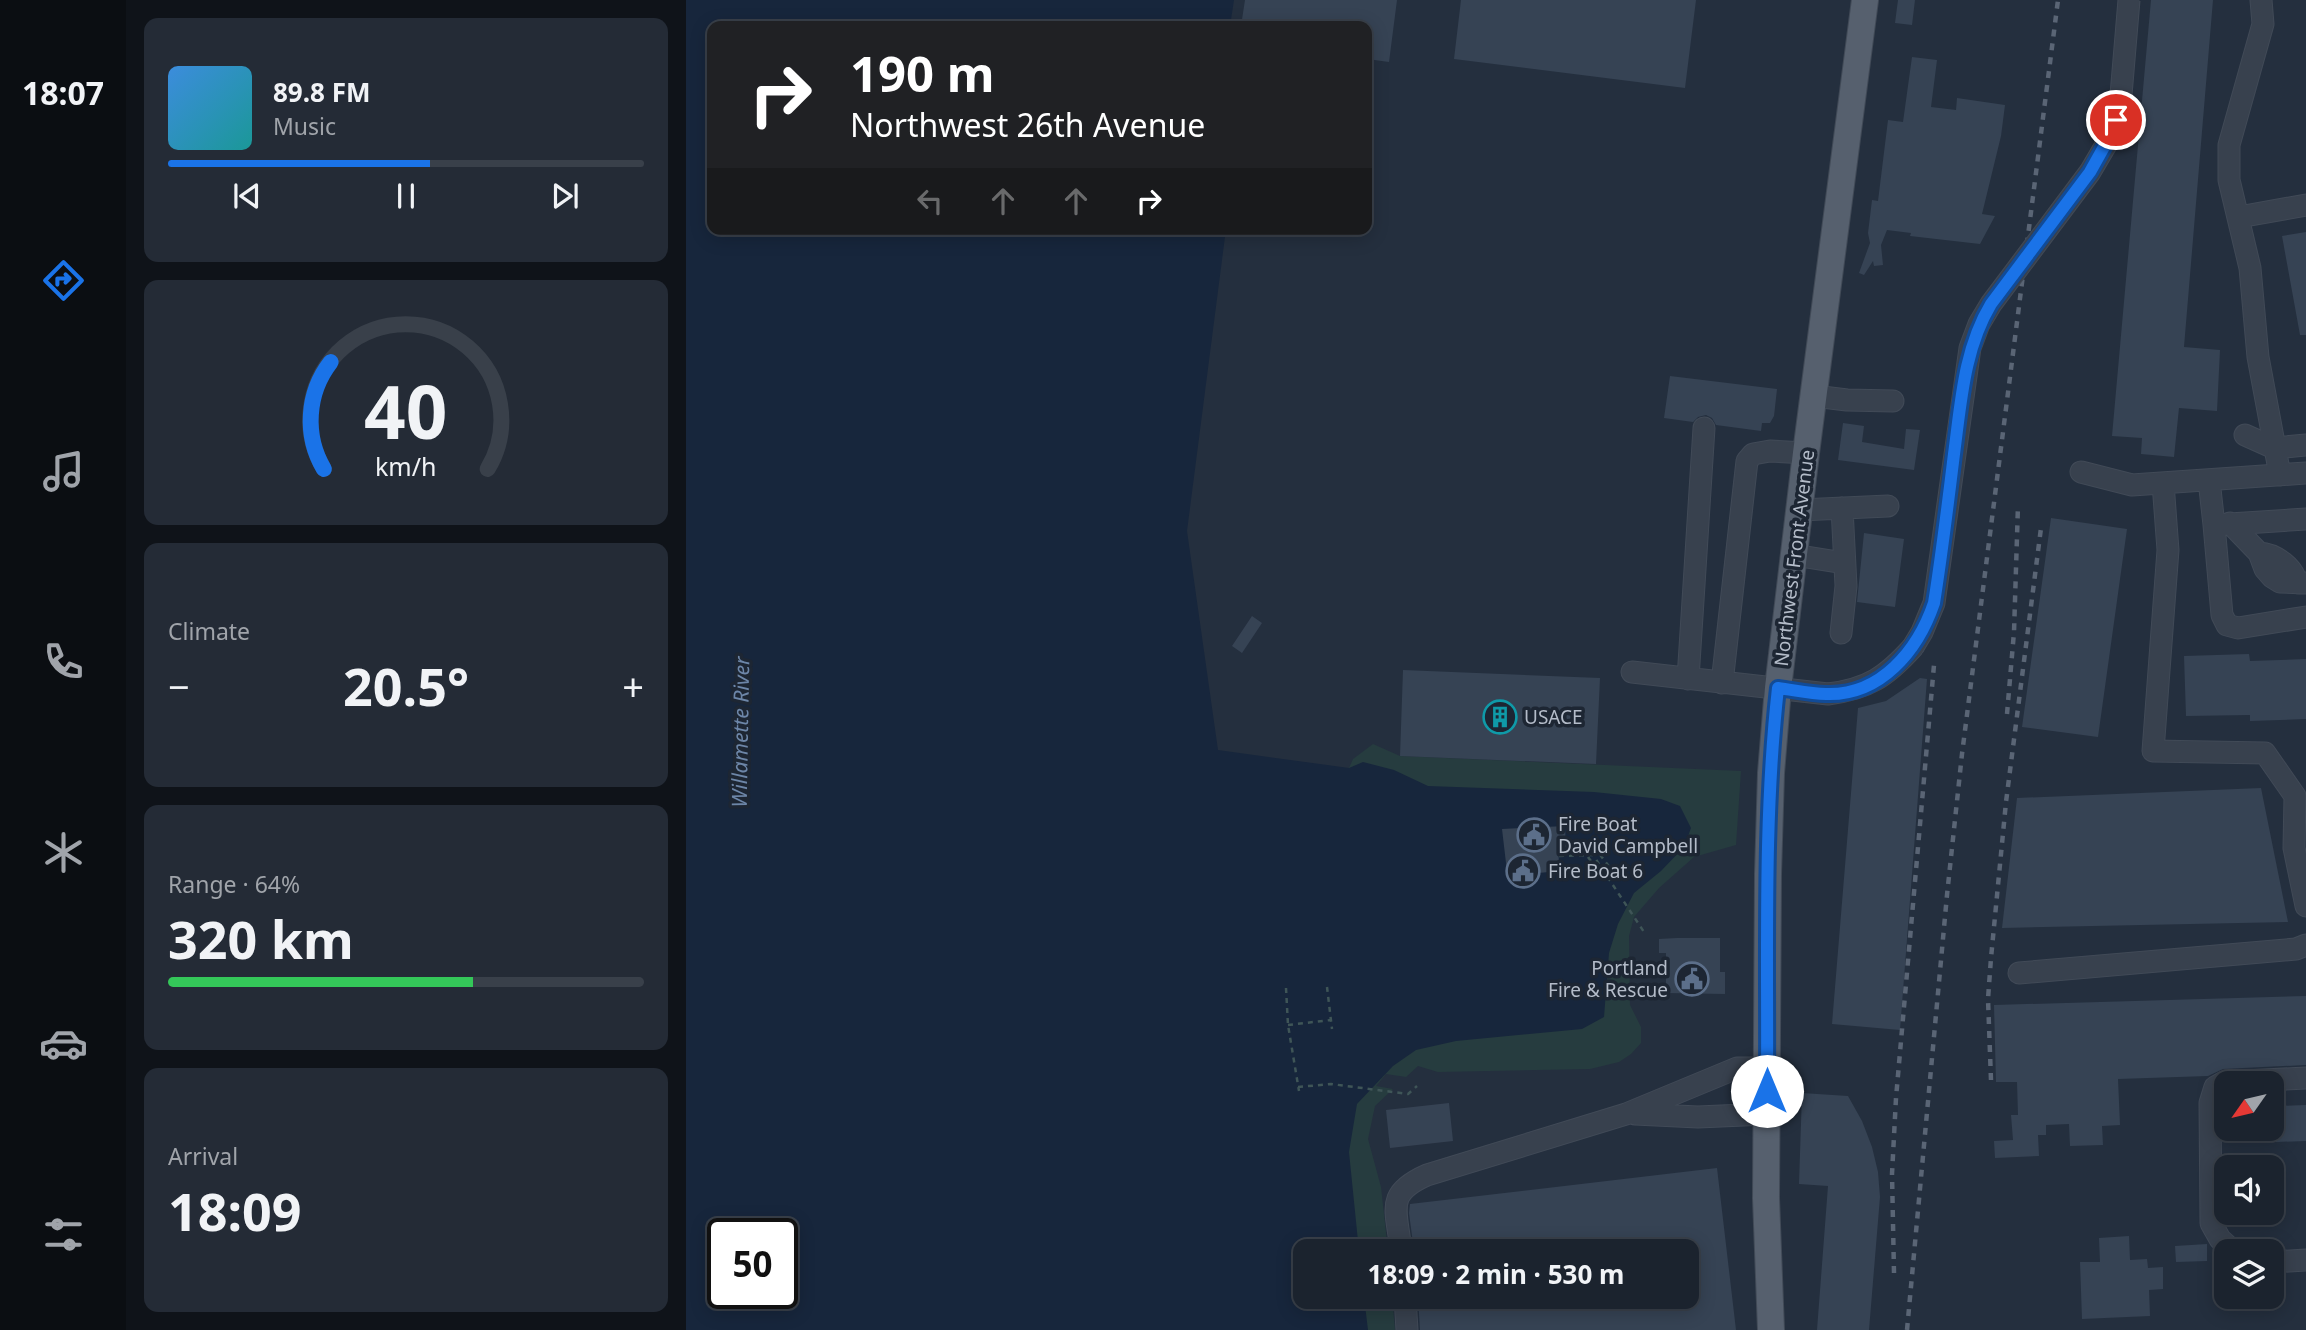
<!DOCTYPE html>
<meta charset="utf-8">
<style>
body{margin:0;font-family:"Noto Sans",sans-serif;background:#242b36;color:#f1f3f6;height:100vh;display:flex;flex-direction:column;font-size:26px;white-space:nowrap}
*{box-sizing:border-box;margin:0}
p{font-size:23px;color:#a0a4aa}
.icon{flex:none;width:38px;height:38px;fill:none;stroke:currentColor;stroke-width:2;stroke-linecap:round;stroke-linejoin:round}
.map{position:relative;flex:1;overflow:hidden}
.panel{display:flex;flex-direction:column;gap:18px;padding:18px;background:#0f1319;width:560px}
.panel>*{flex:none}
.banner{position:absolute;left:21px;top:21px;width:665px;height:214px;border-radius:14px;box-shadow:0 4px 18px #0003,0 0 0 2px #39404a;background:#202124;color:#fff;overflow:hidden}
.needle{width:46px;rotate:236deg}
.fabs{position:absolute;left:1528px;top:1071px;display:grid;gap:14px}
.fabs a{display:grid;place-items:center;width:70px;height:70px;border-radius:14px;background:#1b232e;box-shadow:0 4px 18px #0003,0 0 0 2px #39404a;font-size:35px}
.speed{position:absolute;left:21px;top:1218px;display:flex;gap:14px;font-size:35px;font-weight:700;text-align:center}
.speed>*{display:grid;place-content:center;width:91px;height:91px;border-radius:50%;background:#1b232e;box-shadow:0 4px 18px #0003,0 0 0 2px #39404a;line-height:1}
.speed .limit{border:4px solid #111;border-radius:10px;background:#fff;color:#111}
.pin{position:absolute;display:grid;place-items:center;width:60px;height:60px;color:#fff;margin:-30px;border:4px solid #fff;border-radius:50%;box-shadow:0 2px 7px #0007}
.me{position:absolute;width:77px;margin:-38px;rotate:0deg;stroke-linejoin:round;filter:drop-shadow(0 0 5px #0008)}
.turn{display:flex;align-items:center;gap:24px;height:147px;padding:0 28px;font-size:32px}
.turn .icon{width:91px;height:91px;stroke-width:2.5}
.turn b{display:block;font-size:49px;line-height:60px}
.lanes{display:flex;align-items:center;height:66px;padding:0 28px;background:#0003;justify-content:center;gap:35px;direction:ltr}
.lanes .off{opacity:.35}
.big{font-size:52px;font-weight:700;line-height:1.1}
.panel .widget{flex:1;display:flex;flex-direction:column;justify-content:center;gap:10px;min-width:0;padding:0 24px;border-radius:14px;background:#242b36}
.panel .dial{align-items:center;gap:0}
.dial svg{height:182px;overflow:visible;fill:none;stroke:#39404a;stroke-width:7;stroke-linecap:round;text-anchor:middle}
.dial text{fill:#f1f3f6;stroke:none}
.song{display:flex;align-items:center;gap:21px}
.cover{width:84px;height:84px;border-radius:10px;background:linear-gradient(135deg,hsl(210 70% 55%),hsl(180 70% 35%))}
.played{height:7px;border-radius:4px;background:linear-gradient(90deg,#1a73e8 55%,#39404a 55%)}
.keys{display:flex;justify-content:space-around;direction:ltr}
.heat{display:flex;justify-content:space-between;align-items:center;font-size:38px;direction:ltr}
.charge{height:10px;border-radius:5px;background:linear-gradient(90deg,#34c759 64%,#39404a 0)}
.trip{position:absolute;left:607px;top:1239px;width:406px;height:70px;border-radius:14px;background:#1b232e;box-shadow:0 4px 18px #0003,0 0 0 2px #39404a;font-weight:700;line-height:70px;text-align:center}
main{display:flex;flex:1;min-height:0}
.dock{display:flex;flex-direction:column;width:126px;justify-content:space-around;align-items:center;background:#0b0e12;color:#a0a4aa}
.dock .icon{width:49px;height:49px}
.dock .current{color:#1a73e8}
.dock b{font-size:32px;color:#f1f3f6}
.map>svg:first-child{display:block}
.green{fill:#263c3f}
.water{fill:#17263c;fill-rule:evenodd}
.building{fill:#364354}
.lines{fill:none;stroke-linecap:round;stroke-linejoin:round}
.minor-casing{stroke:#414a57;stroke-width:23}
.major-casing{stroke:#414a57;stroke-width:28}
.path{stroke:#3f5557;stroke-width:2.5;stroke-dasharray:5 5;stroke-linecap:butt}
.minor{stroke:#38414e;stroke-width:21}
.major{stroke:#56606e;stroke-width:26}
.rail{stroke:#5a6575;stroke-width:4.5;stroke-dasharray:7 7;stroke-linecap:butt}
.minor-bridge-casing{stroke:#414a57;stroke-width:23;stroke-linecap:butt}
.minor-bridge{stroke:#38414e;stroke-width:21}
.route-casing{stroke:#114b97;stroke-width:18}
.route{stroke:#1a73e8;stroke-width:12}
.labels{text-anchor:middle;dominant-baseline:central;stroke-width:7;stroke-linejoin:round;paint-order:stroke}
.street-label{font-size:19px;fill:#b4bcc9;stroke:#1d2633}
.poi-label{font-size:19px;fill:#b4bcc9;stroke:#1d2633;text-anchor:start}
.water-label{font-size:21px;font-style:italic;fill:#6d86a8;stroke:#1d2633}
</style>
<main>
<nav class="dock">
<b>18:07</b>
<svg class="icon current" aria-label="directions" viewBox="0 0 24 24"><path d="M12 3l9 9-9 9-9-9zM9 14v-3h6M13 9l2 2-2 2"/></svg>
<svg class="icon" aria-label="music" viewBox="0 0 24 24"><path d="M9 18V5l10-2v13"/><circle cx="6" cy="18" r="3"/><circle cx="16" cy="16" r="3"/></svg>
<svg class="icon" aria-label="phone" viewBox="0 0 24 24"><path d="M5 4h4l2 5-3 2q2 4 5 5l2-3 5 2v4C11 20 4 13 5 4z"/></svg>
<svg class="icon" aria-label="climate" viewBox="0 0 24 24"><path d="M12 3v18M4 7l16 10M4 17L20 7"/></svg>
<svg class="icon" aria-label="car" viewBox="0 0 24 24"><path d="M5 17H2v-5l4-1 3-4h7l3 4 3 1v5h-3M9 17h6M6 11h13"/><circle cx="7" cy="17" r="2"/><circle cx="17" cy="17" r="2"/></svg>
<svg class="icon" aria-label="filters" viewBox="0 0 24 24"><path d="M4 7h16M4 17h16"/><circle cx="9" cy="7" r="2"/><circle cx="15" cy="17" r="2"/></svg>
</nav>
<section class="panel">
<div class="widget">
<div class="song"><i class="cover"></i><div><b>89.8 FM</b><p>Music</p></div></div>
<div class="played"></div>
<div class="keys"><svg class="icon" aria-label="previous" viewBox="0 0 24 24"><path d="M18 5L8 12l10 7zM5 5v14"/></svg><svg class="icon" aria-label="pause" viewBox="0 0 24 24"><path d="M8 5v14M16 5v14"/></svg><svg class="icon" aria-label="next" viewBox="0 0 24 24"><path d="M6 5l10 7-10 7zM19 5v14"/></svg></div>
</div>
<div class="widget dial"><svg viewBox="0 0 100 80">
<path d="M14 69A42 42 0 1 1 86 69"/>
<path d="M14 69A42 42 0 0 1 17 22" stroke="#1a73e8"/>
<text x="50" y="56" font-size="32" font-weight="700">40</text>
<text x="50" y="72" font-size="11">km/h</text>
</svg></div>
<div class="widget"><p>Climate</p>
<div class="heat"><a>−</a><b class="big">20.5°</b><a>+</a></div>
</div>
<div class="widget"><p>Range · 64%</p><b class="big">320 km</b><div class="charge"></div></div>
<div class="widget"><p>Arrival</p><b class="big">18:09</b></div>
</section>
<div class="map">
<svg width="1620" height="1330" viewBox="0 0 1620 1330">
<rect width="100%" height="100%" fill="#242f3e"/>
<!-- green -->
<path class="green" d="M687,744L714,756L1055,771L1050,845L1008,857L973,888L948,917L943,936L944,1005L955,1027V1043L945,1054L933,1062L904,1069L752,1072L732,1066L720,1077L700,1074L690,1086L707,1089L689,1106L682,1139L695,1187L702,1251H633L646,1066L826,811L663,768L667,759Z
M638,1297H706L709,1330H642Z"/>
<!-- water -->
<path class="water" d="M0,0H548L544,26H26V229H540L501,531L532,750L663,768L677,762L708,770L742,786L908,792L975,799L994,806L1005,828L998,847L975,871L948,893L932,924L923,953L918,1017L896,1029L770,1041L730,1050L707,1066L671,1104L663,1152L673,1251H620V1297H678L682,1330H0ZM37,1234H96V1293H37Z"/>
<!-- building -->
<path class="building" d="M559,0H711L703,62L681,59V26H555Z
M775,0H1010L999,88L768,59Z
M1212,0H1229L1226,25L1209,23Z
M1465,0H1527L1498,347L1534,350L1531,411L1493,408L1488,457L1455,454L1456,438L1426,436Z
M1226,57L1251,60L1245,107L1270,110L1271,98L1319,105L1315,136L1296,214L1309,216L1294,244L1224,236L1225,233L1201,230L1195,245L1197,265L1188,266L1187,261L1178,275L1173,273L1184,243L1182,233L1186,200L1192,201L1202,120L1217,122Z
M1620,232V335H1614L1596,236Z
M984,376L1091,389L1088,416L1084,423H1076L1075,431L1030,425L1026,418L1020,415L1012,417L1007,422L978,418Z
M1157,423L1178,426L1176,442L1218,449L1220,429L1234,430L1228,470L1152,460Z
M1365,518L1441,529L1412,737L1336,727Z
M1178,533L1218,539L1209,607L1171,602Z
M566,616L576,623L556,653L546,646Z
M1563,654L1564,661L1620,659V719L1564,721V715L1500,716L1498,656Z
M717,670L914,678L910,764L714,756Z
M1234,678L1241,679L1214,1030L1146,1024L1172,708L1200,701Z
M1575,788L1602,922L1316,928L1331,798Z
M879,826L880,851H872L874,871L852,873L853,878L822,880L816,829Z
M991,938H1034V972H1039V994L980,993V953H973V939Z
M1620,996V1065L1537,1069L1522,1076L1432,1079L1434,1125L1416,1126L1417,1145L1384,1146L1383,1124L1360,1125V1135H1352L1353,1156L1309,1158L1308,1141L1327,1140L1325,1115H1332L1331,1082H1310L1308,1005Z
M1116,1093L1162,1096L1176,1121L1186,1147L1192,1172L1194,1197L1183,1330H1131L1142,1186L1113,1184Z
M763,1103L767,1141L704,1148L700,1110Z
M1620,1105V1141L1590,1142L1589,1106Z
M1031,1168L1050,1330H734L732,1297H1001V1251H728L723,1213L724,1204Z
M1443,1236L1444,1260L1461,1259L1462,1268L1477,1267V1289L1463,1290L1464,1316L1396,1319L1394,1262H1414L1413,1238Z
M1521,1244V1261L1490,1262L1489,1246Z
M1551,1297H1578V1307L1552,1309Z"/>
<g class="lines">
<defs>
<path id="minor" d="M1575,0L1577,24L1543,145V180L1564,268L1572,357L1594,475
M1553,217L1620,205
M1128,396L1161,400L1207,401
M1559,435L1588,448L1620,445
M1395,472L1446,485L1620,473
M1523,480L1528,525
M1477,483L1482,550L1467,751L1579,753L1609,796L1608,848L1620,906
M1114,510L1202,506
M1620,519L1528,525L1536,615L1541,625L1552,628L1620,617
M1544,523L1573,553L1579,569L1586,577L1594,582L1620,583
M1573,553C1590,554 1607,567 1611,583
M1108,555L1158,563
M1155,633L1160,586L1156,508
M946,672L1142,694C1182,689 1200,677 1227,647
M1002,679L1018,428
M1036,683L1061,461L1067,454L1084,451L1120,453
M1333,973L1610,949L1620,945
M949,1114L1012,1117L1081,1114
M715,1251C711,1210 698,1194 741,1175L940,1114L1051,1068H1082
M1547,1251L1534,1239L1525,1223L1524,1103L1529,1087L1538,1082L1620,1078
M1586,1262L1620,1260
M719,1297L721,1330"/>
<path id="major" d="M1085,1330L1080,1198L1082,874L1085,773L1092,688L1120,453L1179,0"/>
</defs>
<!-- minor casing -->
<use href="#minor" class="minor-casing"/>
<!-- major casing -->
<use href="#major" class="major-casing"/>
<!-- path -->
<path class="path" d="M880,851L906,844L928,873
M873,856L907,855L960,935
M902,857L914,874L917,872
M641,987L646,1029
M600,988L602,1025L613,1091
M602,1025L645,1020
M612,1087L645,1084L722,1094L731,1086"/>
<!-- minor -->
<use href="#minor" class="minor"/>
<!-- major -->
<use href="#major" class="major"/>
<!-- rail -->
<path class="rail" d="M1321,714L1328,632L1332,505
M1305,1080L1302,999L1305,958L1320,802L1355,528
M1208,1273L1206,1174L1210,1098L1248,665
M1221,1330L1261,895L1276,754L1372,0"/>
<defs>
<path id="minor-bridge" d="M1227,647L1236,632L1248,603L1284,348L1293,324L1305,304L1404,172L1424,138L1435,95L1443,0"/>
</defs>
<!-- minor-bridge casing -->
<use href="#minor-bridge" class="minor-bridge-casing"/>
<!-- minor-bridge -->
<use href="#minor-bridge" class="minor-bridge"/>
</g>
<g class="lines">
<defs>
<path id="route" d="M1081,1091C1082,957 1077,822 1092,688C1108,690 1124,694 1140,694C1195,696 1232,650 1248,603C1256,553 1262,503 1268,454C1275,402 1278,349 1305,304L1404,172L1423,138L1430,120"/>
</defs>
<!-- route casing -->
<use href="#route" class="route-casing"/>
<!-- route -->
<use href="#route" class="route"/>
</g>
<!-- icons -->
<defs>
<symbol id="building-ring" viewBox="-11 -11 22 22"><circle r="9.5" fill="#1d2633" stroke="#0f9aa8" stroke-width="1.5"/><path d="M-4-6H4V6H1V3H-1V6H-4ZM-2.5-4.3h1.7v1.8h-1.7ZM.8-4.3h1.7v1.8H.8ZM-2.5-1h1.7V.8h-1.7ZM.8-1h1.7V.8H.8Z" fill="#0f9aa8"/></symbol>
<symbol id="civic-ring" viewBox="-11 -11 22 22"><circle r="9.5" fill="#1d2633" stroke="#5c6f8a" stroke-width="1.5"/><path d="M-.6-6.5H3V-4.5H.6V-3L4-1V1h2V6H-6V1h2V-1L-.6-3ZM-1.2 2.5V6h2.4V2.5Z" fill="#5c6f8a"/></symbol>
</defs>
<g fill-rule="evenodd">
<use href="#building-ring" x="795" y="698" width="38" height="38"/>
<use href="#civic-ring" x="829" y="816" width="38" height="38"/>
<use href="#civic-ring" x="818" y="852" width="38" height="38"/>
<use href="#civic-ring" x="987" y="960" width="38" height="38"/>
</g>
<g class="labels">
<!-- street labels -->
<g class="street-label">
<text transform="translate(1108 558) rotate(-83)">Northwest Front Avenue</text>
</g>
<!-- poi labels -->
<g class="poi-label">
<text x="838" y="717">USACE</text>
<text x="872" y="824">Fire Boat<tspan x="872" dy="22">David Campbell</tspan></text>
<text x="862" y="871">Fire Boat 6</text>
<text x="982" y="968" text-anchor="end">Portland<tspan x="982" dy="22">Fire &amp; Rescue</tspan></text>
</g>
<!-- water labels -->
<g class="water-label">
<text transform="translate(54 732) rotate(-89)">Willamette River</text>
</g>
</g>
</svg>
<div class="fabs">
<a><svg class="needle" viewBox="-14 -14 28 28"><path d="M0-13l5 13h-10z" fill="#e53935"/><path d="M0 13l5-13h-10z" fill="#a0a4aa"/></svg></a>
<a><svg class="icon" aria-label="sound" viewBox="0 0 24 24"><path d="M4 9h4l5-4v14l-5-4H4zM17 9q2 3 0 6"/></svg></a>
<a><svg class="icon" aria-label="layers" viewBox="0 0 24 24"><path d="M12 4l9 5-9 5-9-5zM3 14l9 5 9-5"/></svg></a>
</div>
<div class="speed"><div class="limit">50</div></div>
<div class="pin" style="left:1430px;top:120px;background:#d93025"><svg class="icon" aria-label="arrive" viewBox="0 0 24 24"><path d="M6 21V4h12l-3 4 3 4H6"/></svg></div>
<svg class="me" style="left:1081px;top:1091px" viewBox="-20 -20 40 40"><circle r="19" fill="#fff"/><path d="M0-13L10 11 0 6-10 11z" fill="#1a73e8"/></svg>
<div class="trip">18:09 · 2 min · 530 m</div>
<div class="banner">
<div class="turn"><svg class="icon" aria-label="right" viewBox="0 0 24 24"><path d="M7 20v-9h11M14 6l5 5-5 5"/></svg><div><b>190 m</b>Northwest 26th Avenue</div></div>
<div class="lanes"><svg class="icon off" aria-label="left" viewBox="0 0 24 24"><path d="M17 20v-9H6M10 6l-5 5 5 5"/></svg><svg class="icon off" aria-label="ahead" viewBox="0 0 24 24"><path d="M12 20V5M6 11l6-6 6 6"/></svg><svg class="icon off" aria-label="ahead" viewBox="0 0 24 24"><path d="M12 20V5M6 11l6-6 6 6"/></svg><svg class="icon" aria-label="right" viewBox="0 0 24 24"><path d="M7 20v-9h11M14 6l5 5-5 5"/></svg></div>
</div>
</div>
</main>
